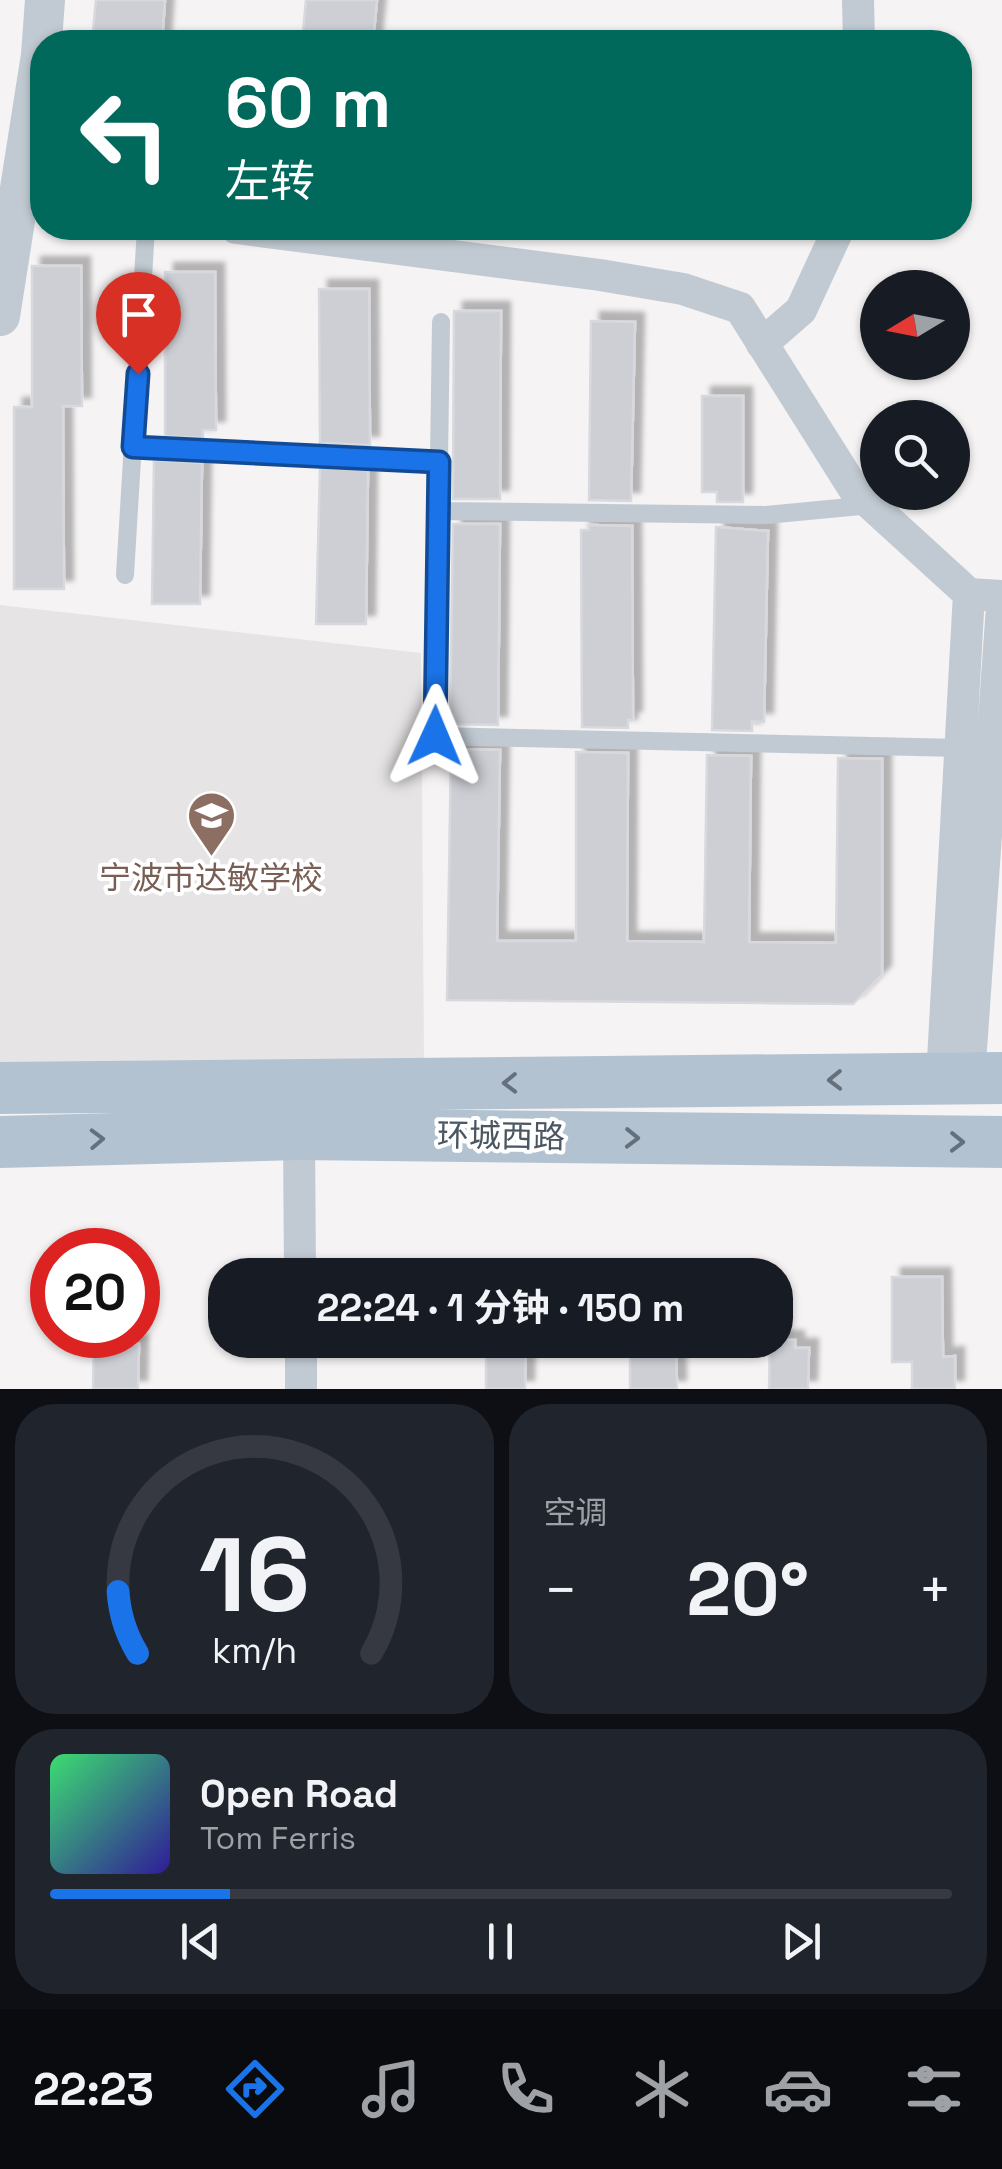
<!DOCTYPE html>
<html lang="zh">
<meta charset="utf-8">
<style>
body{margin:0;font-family:"Space Grotesk","Noto Sans SC",sans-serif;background:#20242c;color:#f1f3f6;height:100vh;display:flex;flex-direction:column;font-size:38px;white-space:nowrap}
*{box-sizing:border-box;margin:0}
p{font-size:32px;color:#9ea1a6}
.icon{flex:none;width:55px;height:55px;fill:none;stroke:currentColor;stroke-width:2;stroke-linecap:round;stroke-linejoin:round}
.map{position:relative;height:1389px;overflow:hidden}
.drawer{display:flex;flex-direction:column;gap:15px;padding:15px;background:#0d0f14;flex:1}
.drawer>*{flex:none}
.guide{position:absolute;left:30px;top:30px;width:942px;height:210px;border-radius:40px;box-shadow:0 2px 8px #0004;background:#00695c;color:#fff;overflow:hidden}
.needle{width:65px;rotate:260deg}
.fabs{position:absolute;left:860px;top:270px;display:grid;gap:20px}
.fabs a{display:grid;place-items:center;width:110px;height:110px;border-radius:50%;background:#171b24;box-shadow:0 2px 8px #0004;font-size:50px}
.speed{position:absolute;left:30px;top:1228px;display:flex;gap:20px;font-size:50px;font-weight:700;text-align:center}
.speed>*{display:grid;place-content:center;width:130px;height:130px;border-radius:50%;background:#171b24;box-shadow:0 2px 8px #0004;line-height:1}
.speed .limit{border:15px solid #d22;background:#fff;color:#111}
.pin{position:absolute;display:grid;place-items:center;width:85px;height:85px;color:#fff;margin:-102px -42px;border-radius:50% 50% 50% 0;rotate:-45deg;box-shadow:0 0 10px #0007}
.pin .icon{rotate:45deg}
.me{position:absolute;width:110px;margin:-55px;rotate:1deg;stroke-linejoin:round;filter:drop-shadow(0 0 8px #0008)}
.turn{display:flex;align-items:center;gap:35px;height:210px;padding:0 30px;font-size:45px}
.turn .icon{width:130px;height:130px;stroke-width:2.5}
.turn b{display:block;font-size:70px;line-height:85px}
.big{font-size:75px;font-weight:700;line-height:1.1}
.drawer .card{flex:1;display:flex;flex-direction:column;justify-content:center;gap:15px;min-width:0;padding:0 35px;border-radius:40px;background:#20242c}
.drawer .dial{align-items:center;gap:0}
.dial svg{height:260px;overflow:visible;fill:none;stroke:#363941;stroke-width:7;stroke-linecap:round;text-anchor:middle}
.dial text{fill:#f1f3f6;stroke:none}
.song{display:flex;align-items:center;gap:30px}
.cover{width:120px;height:120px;border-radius:15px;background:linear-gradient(135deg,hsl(140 70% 55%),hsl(250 70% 35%))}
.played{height:10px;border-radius:5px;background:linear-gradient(90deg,#1a73e8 20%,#363941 20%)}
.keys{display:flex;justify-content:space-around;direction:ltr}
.heat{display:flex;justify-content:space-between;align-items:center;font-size:55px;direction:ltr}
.drawer .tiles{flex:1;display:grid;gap:15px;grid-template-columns:1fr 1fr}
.card:last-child{grid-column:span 2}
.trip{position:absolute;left:208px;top:1258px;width:585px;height:100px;border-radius:40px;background:#171b24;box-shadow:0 2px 8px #0004;font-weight:700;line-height:100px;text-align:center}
.dock{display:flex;height:160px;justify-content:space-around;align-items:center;background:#090b0e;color:#9ea1a6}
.dock .icon{width:70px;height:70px}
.dock .selected{color:#1a73e8}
.dock b{font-size:45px;color:#f1f3f6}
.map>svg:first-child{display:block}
.education{fill:#e6e4e5}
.building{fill:#cdcfd5;stroke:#d7d9de;stroke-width:2.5;filter:url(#shadow)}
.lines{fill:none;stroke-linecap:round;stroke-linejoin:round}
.service{stroke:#c1cad2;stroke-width:18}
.minor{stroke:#c1cad2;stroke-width:32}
.tertiary{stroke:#c1cad2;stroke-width:40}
.primary{stroke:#b3c2d1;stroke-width:52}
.oneway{stroke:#64717d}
.route-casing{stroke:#114b97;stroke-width:25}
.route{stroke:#1a73e8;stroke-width:18}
.labels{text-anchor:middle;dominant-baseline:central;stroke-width:8;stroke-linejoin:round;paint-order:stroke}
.education-label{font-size:32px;fill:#785e54;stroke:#fff}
.street-label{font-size:32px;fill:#4a5661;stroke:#fff}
</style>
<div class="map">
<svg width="1002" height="1389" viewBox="0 0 1002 1389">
<defs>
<filter id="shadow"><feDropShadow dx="9" dy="-9" stdDeviation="2.5" flood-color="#0004"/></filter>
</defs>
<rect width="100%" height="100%" fill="#f5f3f3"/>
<!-- education -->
<path class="education" d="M0,605L421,653L424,1064L0,1069Z"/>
<!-- building -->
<path class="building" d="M96,0H165L162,42H92Z
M306,0H377L373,42H302Z
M32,266H81L82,406H63L64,589H14V407H32Z
M165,272H215L216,430H203V438L165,436Z
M319,289H369L370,445L320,443Z
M454,311H501L500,499H453Z
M591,321L635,322L631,501L589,500Z
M702,396H743V502H717V492H702Z
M154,460L202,463L200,604H152Z
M320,468L368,470L366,624H316Z
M453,524H500L498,725L452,724L450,719Z
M589,525L632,526L633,720H628V728L582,727L581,530H589Z
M716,527L768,531L764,722L752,721V731L712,730Z
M451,749L500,750L497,941H576V752L628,753L627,941L704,942L707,755L751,756L749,942L836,943L838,758L882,759V974L853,1004L447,1000Z
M892,1277H942L943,1357L955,1356V1389H912V1362H892Z
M94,1335H129V1344H139L138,1389H93Z
M486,1340H512V1346H526L525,1389H486Z
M630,1340H676L677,1389H630Z
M770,1340H795V1348H809L808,1389H769Z"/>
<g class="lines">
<!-- service -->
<path class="service" d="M441,322L435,736L960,748
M133,447L439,461
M439,511L766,515L871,505
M125,575L146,228"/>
<!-- minor -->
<path class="minor" d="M858,0L859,42
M236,228L600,275L683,289L740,308L854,489L969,594L1002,596
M762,344L801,310L839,228
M942,1078L969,594
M969,1078L1002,606
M299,1134L300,1275
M301,1340V1389"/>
<!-- tertiary -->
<path class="tertiary" d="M0,316L41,55L45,0"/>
<!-- primary -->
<path class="primary" d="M0,1088L1002,1078
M0,1142L299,1134L1002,1142"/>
</g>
<!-- one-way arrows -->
<defs><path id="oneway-chevron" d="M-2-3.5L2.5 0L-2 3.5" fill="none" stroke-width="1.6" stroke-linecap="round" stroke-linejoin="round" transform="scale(2.5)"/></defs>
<g class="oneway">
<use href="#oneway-chevron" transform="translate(835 1080) rotate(179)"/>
<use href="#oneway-chevron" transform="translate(510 1083) rotate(179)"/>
<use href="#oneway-chevron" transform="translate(632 1138) rotate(1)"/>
<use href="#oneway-chevron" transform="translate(97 1139) rotate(-2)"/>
<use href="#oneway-chevron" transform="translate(957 1142) rotate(1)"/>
</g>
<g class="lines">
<defs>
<path id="route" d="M138,374L133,447L439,462L435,736"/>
</defs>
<!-- route casing -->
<use href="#route" class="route-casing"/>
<!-- route -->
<use href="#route" class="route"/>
</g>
<!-- icons -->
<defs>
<symbol id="school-pin" viewBox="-11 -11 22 30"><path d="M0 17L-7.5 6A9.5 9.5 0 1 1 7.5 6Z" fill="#8d6e63" stroke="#fff"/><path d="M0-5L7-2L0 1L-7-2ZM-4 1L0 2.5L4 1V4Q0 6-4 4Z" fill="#fff"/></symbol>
</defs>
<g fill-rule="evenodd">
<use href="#school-pin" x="184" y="788" width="55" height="75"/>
</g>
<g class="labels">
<!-- education labels -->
<g class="education-label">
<text x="211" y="878">宁波市达敏学校</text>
</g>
<!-- street labels -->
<g class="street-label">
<text transform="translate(501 1136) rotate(1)">环城西路</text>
</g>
</g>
</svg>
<div class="fabs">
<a><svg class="needle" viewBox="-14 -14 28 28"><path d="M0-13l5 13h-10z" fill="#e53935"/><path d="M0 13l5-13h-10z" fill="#9ea1a6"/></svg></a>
<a><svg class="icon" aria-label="search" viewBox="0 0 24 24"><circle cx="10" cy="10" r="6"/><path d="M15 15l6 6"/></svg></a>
</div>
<div class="speed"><div class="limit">20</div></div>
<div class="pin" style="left:138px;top:374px;background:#d93025"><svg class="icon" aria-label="arrive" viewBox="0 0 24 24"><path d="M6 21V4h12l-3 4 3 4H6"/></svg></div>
<svg class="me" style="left:435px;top:736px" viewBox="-20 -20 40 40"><path d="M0-17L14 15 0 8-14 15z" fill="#1a73e8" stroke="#fff" stroke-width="4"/></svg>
<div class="trip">22:24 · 1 分钟 · 150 m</div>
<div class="guide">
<div class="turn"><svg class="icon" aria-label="left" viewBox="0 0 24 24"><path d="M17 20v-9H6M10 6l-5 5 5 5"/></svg><div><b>60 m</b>左转</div></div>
</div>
</div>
<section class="drawer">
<div class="tiles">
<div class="card dial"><svg viewBox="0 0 100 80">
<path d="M14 69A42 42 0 1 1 86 69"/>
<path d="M14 69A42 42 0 0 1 8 50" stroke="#1a73e8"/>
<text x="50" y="56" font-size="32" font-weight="700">16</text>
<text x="50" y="72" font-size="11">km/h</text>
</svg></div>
<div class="card"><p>空调</p>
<div class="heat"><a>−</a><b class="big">20°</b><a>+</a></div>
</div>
<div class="card">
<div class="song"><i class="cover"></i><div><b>Open Road</b><p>Tom Ferris</p></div></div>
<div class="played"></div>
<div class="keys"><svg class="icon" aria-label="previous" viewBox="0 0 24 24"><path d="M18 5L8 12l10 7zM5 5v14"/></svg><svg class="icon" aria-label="pause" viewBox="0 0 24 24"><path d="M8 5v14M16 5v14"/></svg><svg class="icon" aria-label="next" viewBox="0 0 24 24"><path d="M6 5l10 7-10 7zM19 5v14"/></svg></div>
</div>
</div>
</section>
<nav class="dock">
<b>22:23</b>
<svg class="icon selected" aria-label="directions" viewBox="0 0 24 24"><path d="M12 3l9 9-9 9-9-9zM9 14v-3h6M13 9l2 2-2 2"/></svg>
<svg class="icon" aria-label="music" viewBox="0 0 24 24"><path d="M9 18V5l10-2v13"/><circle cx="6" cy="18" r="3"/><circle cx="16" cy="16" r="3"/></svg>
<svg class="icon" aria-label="phone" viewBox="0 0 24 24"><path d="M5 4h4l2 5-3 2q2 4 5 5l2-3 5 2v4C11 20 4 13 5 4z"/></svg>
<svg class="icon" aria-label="climate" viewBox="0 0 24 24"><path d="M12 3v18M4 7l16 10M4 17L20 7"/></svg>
<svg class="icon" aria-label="car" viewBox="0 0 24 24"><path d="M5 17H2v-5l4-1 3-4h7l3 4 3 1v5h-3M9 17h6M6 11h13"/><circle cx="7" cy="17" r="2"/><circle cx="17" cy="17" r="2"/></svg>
<svg class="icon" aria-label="filters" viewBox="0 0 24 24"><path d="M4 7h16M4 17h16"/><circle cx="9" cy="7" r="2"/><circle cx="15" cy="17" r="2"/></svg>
</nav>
